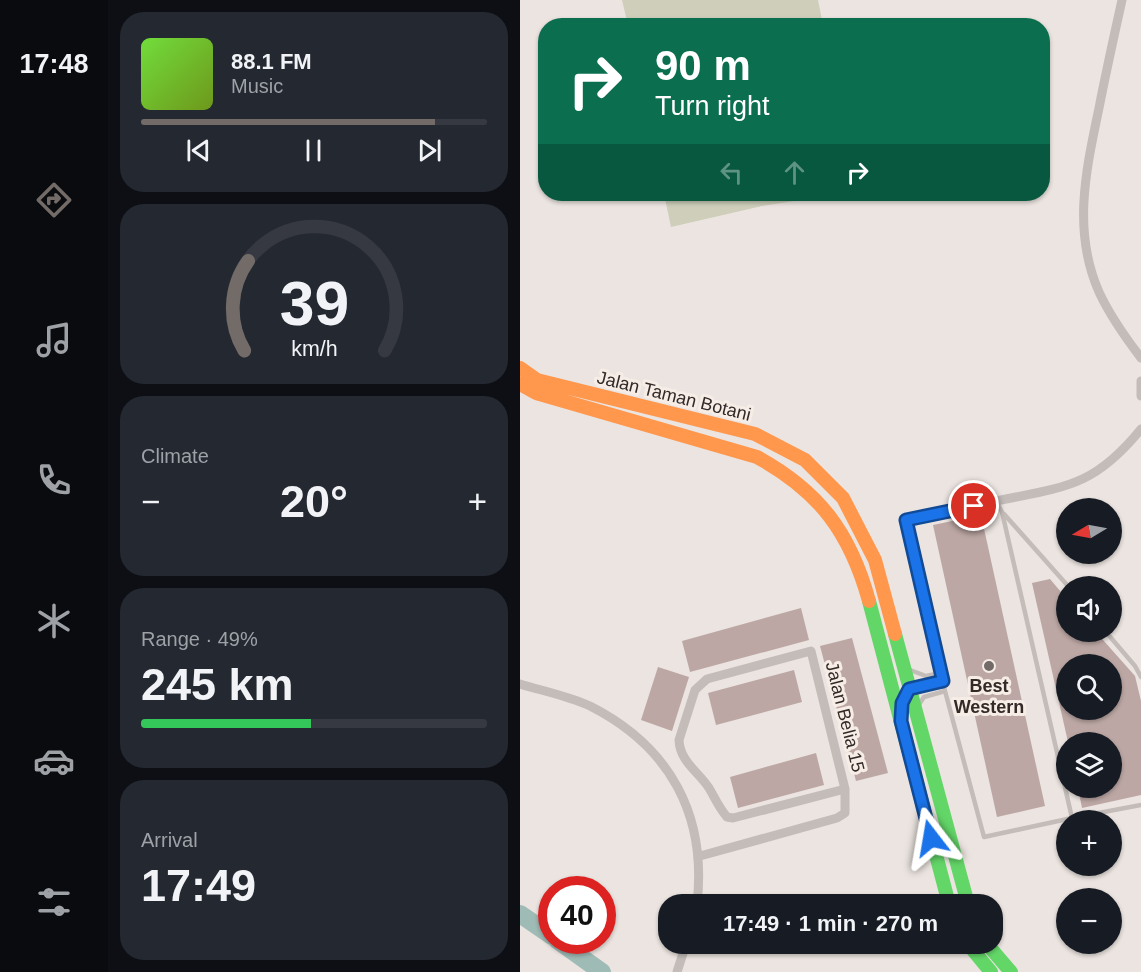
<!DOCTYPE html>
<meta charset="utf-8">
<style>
body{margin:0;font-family:Helvetica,sans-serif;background:#242831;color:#f1f3f6;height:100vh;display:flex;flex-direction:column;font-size:22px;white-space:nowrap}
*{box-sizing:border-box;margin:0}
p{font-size:20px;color:#9ea1a6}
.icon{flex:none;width:33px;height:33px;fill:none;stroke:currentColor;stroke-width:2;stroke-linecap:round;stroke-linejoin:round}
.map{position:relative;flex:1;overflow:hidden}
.side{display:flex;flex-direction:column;gap:12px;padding:12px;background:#0d0f14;width:412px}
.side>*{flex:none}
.top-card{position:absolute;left:18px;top:18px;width:512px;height:183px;border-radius:24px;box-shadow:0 2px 4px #0004;background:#0b6e4f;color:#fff;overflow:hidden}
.needle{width:39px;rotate:260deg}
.fabs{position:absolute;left:536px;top:498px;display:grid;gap:12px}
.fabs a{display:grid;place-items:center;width:66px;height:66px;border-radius:50%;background:#171b24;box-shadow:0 2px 4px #0004;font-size:30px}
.speed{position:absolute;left:18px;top:876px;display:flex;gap:12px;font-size:30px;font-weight:700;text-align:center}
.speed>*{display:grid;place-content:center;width:78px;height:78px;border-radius:50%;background:#171b24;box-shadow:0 2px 4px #0004;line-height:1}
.speed .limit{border:9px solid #d22;background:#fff;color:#111}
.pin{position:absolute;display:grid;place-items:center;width:51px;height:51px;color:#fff;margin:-26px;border:3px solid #fff;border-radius:50%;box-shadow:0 2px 6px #0007}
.me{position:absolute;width:66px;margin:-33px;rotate:346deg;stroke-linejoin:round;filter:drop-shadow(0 0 4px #0008)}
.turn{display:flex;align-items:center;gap:21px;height:126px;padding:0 18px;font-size:27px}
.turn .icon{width:78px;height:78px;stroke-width:2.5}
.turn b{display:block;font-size:42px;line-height:51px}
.lanes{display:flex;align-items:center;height:57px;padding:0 18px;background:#0003;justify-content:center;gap:30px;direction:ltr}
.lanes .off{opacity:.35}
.big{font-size:45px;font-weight:700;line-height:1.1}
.side .card{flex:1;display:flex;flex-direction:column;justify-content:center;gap:9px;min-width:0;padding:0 21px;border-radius:24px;background:#242831}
.side .dial{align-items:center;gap:0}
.dial svg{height:156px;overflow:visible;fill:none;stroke:#363941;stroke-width:7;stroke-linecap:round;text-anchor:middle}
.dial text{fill:#f1f3f6;stroke:none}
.song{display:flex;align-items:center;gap:18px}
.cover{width:72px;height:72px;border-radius:9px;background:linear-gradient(135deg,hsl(100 70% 55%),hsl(80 70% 35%))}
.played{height:6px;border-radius:3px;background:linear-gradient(90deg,#736b68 85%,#363941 85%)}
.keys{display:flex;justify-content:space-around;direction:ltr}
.heat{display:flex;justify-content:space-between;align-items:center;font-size:33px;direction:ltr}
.charge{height:9px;border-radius:4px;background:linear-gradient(90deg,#34c759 49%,#363941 0)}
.trip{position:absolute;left:138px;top:894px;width:345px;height:60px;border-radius:24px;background:#171b24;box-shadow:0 2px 4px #0004;font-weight:700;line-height:60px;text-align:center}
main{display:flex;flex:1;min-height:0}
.dock{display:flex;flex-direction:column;width:108px;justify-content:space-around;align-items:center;background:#090b0e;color:#9ea1a6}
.dock .icon{width:42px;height:42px}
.dock .active{color:#736b68}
.dock b{font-size:27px;color:#f1f3f6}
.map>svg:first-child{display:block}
.green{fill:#cecebb}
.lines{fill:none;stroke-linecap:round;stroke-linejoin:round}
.river{stroke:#9fbbb6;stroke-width:18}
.building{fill:#bca7a4;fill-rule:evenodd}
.lane{stroke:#c3bcb9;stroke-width:4.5}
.street{stroke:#c3bcb9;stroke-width:9}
.fast{stroke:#63d668;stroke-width:14}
.slow{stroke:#ff974d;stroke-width:14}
.route-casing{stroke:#114b97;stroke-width:15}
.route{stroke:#1a73e8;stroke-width:10}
.poi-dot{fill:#736b68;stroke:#f7ede7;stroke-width:2}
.labels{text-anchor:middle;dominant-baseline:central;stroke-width:6;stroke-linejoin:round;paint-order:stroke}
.street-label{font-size:18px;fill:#332a28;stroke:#f7ede7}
.poi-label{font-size:18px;font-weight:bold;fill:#332a28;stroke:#f7ede7}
</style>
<main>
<nav class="dock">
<b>17:48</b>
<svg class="icon active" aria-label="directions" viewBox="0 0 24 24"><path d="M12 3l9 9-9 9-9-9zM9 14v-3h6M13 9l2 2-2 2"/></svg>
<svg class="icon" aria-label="music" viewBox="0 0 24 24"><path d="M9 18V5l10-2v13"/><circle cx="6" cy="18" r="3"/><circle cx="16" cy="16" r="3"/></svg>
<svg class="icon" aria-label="phone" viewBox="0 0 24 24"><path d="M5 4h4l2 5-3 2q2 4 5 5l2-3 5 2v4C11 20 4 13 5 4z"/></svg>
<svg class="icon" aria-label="climate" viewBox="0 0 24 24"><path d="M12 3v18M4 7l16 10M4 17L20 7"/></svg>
<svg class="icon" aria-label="car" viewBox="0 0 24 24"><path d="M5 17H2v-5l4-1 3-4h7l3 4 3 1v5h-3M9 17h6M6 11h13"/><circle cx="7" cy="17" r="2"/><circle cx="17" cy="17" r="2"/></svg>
<svg class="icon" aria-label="filters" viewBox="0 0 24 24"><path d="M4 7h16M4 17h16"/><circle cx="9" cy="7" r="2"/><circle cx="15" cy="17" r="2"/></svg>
</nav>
<section class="side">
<div class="card">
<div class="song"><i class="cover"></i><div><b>88.1 FM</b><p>Music</p></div></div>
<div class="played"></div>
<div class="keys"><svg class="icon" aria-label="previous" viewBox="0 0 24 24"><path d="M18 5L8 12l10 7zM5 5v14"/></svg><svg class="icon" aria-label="pause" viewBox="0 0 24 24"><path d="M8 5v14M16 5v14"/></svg><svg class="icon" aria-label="next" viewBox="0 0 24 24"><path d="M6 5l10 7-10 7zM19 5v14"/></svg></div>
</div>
<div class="card dial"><svg viewBox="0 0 100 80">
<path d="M14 69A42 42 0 1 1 86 69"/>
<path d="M14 69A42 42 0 0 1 16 23" stroke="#736b68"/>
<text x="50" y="56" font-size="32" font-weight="700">39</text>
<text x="50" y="72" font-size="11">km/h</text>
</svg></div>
<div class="card"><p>Climate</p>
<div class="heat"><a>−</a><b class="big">20°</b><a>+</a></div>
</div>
<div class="card"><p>Range · 49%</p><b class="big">245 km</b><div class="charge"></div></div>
<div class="card"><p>Arrival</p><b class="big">17:49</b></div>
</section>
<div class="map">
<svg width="621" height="972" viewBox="0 0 621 972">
<rect width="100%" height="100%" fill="#ebe4e0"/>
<!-- green -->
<path class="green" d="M102,0H298L303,25H108Z
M144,194H319L242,206L151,227Z"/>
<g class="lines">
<!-- river -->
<path class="river" d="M0,914L32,936
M37,940L82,972"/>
</g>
<!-- building -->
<path class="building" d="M461,515L525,806L477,817L413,525Z
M530,579L546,598V632H576L615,676L621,701V795L562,808L558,788H591V742H548L512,583ZM546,664H591V710H546Z
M281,608L289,640L170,672L162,641Z
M332,638L368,773L336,781L300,646Z
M138,667L169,677L152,731L121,720Z
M274,670L282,702L196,725L188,693Z
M296,753L304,785L218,808L210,777Z"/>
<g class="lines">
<!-- lane -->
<path class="lane" d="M476,501L482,512L552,818L464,837L425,691L386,520Z
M484,514L548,586
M586,632L615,666L621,677
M390,670L406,676L421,673
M392,688L423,681
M398,706L404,697L425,691
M552,818L621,805"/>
<!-- street -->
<path class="street" d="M602,0C594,36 586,72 579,108C566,170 552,231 579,292C590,316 605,337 621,358
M621,381V396
M476,501C545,487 574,487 621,429
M0,684C23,691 48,696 70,706C151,747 187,816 177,904
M180,856L317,818L325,813V789L291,651L187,679L175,690L159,740C160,762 178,771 189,788C195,798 199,808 207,817L213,818L325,789
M157,972L166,944"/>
<!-- fast -->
<path class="fast" d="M349,601L429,904
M375,634L448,904
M448,944L471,972
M467,944L491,972"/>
<!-- slow -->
<path class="slow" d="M0,368L17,380L235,434L285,460L323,498L355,560L375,634
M0,384L16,393L237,457C299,491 330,532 349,601"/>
</g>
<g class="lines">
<defs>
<path id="route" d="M411,838L381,721L382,703L389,689L423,681L386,520L454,506"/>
</defs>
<!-- route casing -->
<use href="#route" class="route-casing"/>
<!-- route -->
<use href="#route" class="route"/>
</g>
<!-- markers -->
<circle class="poi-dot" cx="469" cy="666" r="6"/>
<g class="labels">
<!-- street labels -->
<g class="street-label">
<text transform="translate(154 396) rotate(14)">Jalan Taman Botani</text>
<text transform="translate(325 717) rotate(76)">Jalan Belia 15</text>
</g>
<!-- poi labels -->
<g class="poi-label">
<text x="469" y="686">Best<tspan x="469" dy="21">Western</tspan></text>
</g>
</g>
</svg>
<div class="fabs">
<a><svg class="needle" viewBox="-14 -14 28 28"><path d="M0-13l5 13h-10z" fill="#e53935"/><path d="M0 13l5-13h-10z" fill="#9ea1a6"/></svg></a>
<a><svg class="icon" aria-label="sound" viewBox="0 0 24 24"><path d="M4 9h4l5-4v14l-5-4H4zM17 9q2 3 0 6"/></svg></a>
<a><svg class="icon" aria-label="search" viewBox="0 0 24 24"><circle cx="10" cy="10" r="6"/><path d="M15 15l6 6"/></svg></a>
<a><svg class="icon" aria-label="layers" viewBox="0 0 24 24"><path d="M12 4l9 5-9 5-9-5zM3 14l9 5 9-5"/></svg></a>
<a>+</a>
<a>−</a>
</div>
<div class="speed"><div class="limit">40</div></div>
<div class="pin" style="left:454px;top:506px;background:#d93025"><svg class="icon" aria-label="arrive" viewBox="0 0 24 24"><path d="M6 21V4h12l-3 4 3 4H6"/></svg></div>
<svg class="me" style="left:411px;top:838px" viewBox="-20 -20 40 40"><path d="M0-17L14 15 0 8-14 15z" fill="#1a73e8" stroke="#fff" stroke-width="4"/></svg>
<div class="trip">17:49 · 1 min · 270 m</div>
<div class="top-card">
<div class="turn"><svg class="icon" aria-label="right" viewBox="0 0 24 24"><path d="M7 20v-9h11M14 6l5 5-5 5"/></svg><div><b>90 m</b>Turn right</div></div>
<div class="lanes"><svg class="icon off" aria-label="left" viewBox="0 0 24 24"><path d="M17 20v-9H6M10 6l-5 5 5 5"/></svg><svg class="icon off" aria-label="ahead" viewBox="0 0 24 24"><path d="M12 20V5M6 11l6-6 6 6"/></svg><svg class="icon" aria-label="right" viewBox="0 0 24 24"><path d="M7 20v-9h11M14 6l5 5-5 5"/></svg></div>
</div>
</div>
</main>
